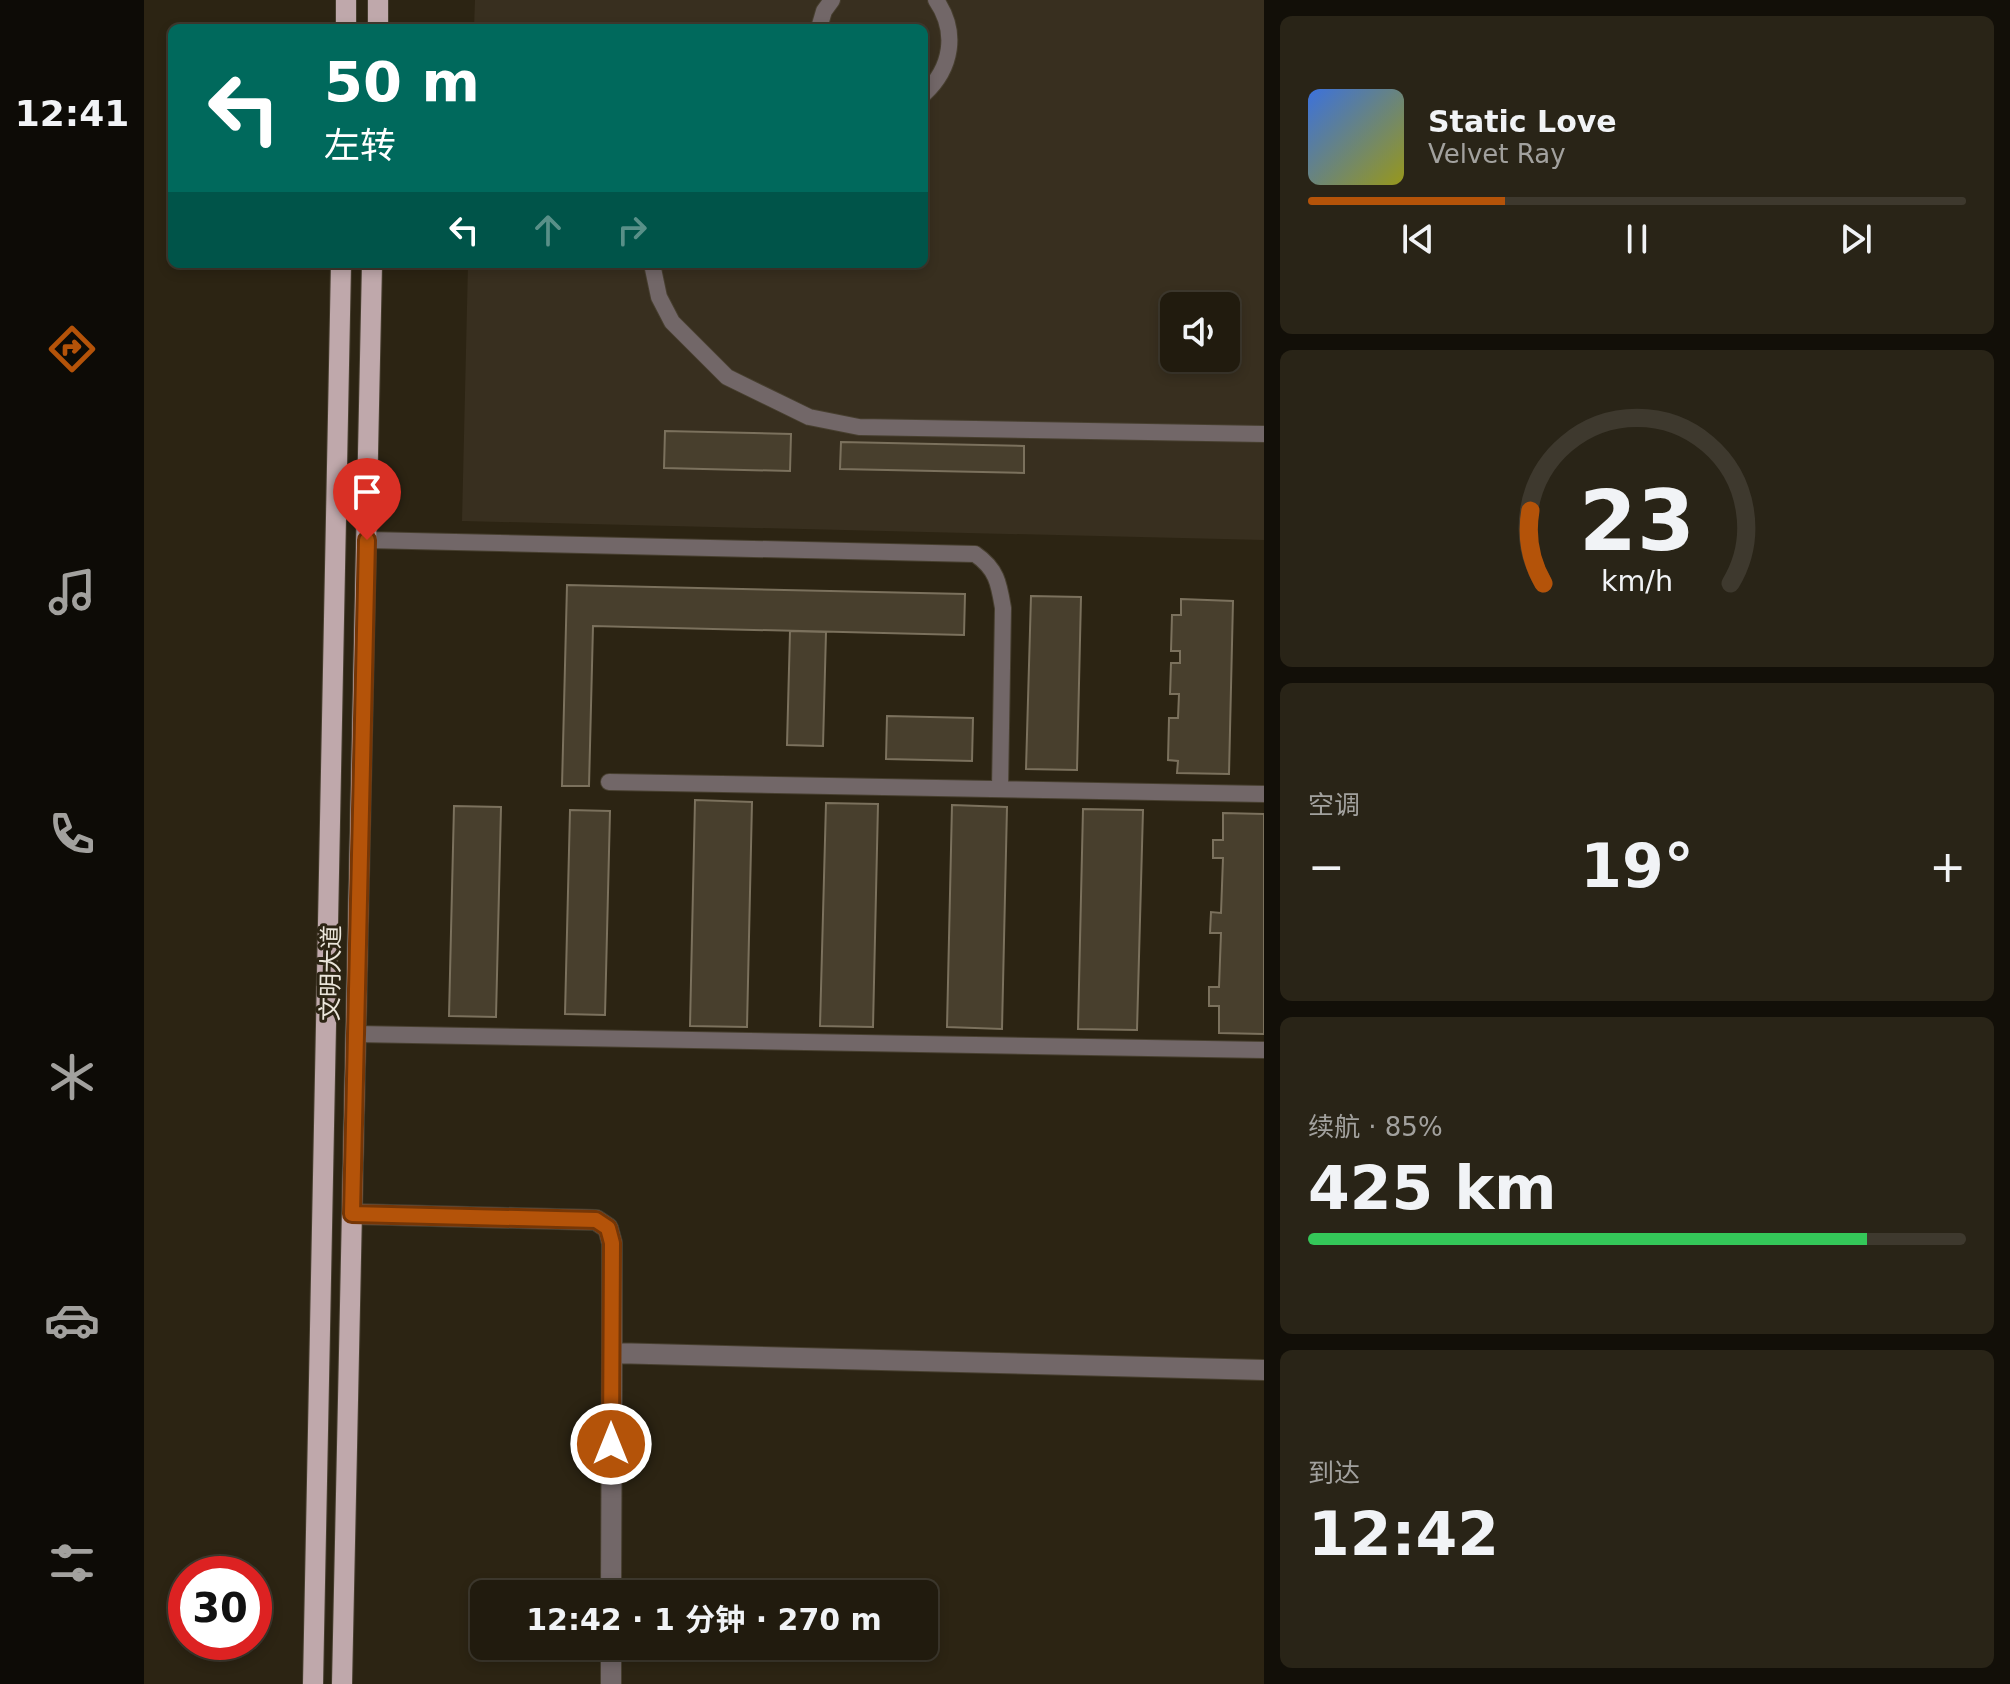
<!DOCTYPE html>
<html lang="zh">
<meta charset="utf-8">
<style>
body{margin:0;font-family:"DejaVu Sans","Noto Sans SC",sans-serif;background:#292417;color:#f1f3f6;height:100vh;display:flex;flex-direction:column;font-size:30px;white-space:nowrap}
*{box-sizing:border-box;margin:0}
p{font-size:26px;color:#a2a19e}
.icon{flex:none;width:44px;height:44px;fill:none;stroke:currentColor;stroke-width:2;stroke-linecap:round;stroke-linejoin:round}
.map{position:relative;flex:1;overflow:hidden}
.side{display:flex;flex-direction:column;gap:16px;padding:16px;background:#120f08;width:746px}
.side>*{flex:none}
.hud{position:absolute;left:24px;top:24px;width:760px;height:244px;border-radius:12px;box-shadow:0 4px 12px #0003,0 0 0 2px #3e392e;background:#00695c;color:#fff;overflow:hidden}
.buttons{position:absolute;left:1016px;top:292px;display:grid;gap:16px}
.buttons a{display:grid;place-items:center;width:80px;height:80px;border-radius:12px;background:#211b0e;box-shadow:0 4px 12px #0003,0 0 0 2px #3e392e;font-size:40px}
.speed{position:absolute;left:24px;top:1556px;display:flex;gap:16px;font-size:40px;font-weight:700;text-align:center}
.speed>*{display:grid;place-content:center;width:104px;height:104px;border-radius:50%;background:#211b0e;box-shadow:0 4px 12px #0003,0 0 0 2px #3e392e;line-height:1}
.speed .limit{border:12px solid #d22;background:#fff;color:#111}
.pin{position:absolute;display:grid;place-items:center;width:68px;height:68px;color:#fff;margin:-82px -34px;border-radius:50% 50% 50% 0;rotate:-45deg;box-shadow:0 0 8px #0007}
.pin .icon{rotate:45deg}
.me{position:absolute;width:88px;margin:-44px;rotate:0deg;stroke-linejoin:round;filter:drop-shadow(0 0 6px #0008)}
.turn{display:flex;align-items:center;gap:28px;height:168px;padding:0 24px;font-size:36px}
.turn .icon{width:104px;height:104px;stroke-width:2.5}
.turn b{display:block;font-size:56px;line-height:68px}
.lanes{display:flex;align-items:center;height:76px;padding:0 24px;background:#0003;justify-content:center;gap:40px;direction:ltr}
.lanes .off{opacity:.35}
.big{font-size:60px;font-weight:700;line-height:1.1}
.side .tile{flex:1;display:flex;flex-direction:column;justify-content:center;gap:12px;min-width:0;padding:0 28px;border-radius:12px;background:#292417}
.side .dial{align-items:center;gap:0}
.dial svg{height:208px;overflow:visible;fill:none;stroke:#3e392e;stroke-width:7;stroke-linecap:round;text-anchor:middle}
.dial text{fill:#f1f3f6;stroke:none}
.song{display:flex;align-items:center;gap:24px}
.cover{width:96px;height:96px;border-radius:12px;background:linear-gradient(135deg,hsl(220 70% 55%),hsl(60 70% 35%))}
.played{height:8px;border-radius:4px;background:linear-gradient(90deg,#b45309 30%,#3e392e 30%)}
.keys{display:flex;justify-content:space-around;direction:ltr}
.heat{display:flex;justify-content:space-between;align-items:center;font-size:44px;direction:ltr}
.charge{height:12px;border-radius:6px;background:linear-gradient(90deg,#34c759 85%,#3e392e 0)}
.trip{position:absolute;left:326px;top:1580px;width:468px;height:80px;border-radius:12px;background:#211b0e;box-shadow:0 4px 12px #0003,0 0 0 2px #3e392e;font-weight:700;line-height:80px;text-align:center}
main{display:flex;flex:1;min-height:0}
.tabs{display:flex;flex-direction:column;width:144px;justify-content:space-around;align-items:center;background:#0d0b06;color:#a2a19e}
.tabs .icon{width:56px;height:56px}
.tabs .selected{color:#b45309}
.tabs b{font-size:36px;color:#f1f3f6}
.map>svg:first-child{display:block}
.medical{fill:#382f1f;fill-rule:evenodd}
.building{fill:#483f2d;stroke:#7b715d;stroke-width:2}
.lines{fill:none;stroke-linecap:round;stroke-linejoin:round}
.service-casing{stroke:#473f2f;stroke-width:18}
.minor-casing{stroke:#473f2f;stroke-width:22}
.primary-casing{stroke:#473f2f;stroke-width:22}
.service{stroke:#726768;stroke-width:16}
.minor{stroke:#726768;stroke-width:20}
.primary{stroke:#bfa8ab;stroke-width:20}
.route-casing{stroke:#753606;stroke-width:20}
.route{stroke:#b45309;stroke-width:14}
.labels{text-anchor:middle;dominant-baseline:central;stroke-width:6;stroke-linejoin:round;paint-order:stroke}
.street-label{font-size:24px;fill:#ebe6db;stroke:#2c2413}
</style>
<main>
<nav class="tabs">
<b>12:41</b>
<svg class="icon selected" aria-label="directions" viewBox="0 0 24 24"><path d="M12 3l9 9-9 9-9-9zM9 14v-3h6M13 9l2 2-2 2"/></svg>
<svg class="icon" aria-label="music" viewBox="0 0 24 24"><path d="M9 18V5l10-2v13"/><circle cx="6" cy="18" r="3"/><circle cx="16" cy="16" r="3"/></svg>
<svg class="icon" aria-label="phone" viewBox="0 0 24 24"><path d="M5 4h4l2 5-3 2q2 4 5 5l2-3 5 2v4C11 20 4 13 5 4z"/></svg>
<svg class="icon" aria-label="climate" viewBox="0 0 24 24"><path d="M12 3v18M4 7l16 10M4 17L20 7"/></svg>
<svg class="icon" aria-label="car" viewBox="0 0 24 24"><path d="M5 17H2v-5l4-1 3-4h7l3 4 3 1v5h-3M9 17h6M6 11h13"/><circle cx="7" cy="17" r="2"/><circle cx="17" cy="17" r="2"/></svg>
<svg class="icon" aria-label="filters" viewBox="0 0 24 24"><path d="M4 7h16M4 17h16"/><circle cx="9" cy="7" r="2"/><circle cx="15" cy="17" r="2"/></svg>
</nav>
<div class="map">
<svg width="1120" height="1684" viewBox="0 0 1120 1684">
<rect width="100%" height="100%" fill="#2c2413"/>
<!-- medical -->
<path class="medical" d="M331,0H1120V540L318,521L324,264H780V28H330ZM1030,306H1082V358H1030Z"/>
<!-- building -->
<path class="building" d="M521,431L647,434L646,471L520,468Z
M697,442L880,446V473L696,469Z
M423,585L821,594L820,635L449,626L445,786H418Z
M887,596L937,597L933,770L882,769Z
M1037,599L1089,601L1085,774L1033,773L1034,761L1024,760L1025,718H1034L1035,694H1026L1027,663H1036V651H1027L1028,615H1037Z
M646,631L682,632L679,746L643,745Z
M743,716L829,718L828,761L742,759Z
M551,800L608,802L603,1027L546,1026Z
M682,803L734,804L729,1027L676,1026Z
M808,805L863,807L858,1029L803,1027Z
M310,806L357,807L352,1017L305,1016Z
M939,809L999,810L993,1030L934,1029Z
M426,810L466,811L461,1015L421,1014Z
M1079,813L1120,814V1034L1075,1033V1006H1065V987H1075L1077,933H1066L1067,912L1077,913L1079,858H1069V840H1079Z"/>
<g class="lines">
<defs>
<path id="service" d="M675,28L680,11L688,0
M780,94C808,68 814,32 792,0
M508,264L515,297L528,322L583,377L665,417L715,427L1120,434
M223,540L831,554C853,569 855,584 859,608L856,789
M465,782L1120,794
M212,1034L1120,1050"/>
<path id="minor" d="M208,1214L452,1220L464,1228L468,1243V1353L1120,1370
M467,1594L468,1353
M467,1684V1646"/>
<path id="primary" d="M202,28V0
M234,28V0
M169,1684L197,264
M198,1684L228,264"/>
</defs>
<!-- service casing -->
<use href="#service" class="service-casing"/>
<!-- minor casing -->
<use href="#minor" class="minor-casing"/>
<!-- primary casing -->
<use href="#primary" class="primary-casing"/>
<!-- service -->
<use href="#service" class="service"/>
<!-- minor -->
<use href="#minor" class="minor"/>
<!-- primary -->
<use href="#primary" class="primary"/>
</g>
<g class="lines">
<defs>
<path id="route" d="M223,540L208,1214L452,1220L464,1228L468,1243L467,1444"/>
</defs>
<!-- route casing -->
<use href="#route" class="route-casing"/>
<!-- route -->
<use href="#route" class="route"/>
</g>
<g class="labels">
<!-- street labels -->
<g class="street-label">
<text transform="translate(187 973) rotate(-89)">文明大道</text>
</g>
</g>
</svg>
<div class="buttons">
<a><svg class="icon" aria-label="sound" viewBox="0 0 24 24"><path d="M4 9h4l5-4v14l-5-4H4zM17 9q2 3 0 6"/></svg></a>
</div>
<div class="speed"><div class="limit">30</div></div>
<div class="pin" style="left:223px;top:540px;background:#d93025"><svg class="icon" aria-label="arrive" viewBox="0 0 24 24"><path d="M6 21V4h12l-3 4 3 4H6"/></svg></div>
<svg class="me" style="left:467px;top:1444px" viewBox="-20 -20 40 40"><circle r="17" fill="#b45309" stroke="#fff" stroke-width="3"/><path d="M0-11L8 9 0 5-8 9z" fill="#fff"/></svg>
<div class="trip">12:42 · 1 分钟 · 270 m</div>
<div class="hud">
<div class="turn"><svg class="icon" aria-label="left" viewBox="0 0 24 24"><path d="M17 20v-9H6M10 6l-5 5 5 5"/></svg><div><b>50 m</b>左转</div></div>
<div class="lanes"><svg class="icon" aria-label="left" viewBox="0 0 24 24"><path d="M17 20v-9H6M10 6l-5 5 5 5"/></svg><svg class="icon off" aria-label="ahead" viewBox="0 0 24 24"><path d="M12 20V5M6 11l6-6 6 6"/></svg><svg class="icon off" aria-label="right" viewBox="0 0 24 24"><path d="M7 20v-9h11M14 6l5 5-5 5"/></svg></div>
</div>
</div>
<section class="side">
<div class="tile">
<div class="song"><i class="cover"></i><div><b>Static Love</b><p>Velvet Ray</p></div></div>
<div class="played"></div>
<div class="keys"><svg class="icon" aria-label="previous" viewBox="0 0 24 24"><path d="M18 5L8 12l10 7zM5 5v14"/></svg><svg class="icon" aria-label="pause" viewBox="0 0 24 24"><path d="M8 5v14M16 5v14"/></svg><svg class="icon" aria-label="next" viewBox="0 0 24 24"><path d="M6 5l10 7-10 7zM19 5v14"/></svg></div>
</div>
<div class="tile dial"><svg viewBox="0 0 100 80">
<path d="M14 69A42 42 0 1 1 86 69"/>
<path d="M14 69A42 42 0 0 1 9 41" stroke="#b45309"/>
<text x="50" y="56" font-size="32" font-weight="700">23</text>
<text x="50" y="72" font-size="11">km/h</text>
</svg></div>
<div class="tile"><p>空调</p>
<div class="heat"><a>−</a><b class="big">19°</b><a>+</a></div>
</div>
<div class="tile"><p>续航 · 85%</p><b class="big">425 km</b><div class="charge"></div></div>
<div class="tile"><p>到达</p><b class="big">12:42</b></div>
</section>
</main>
